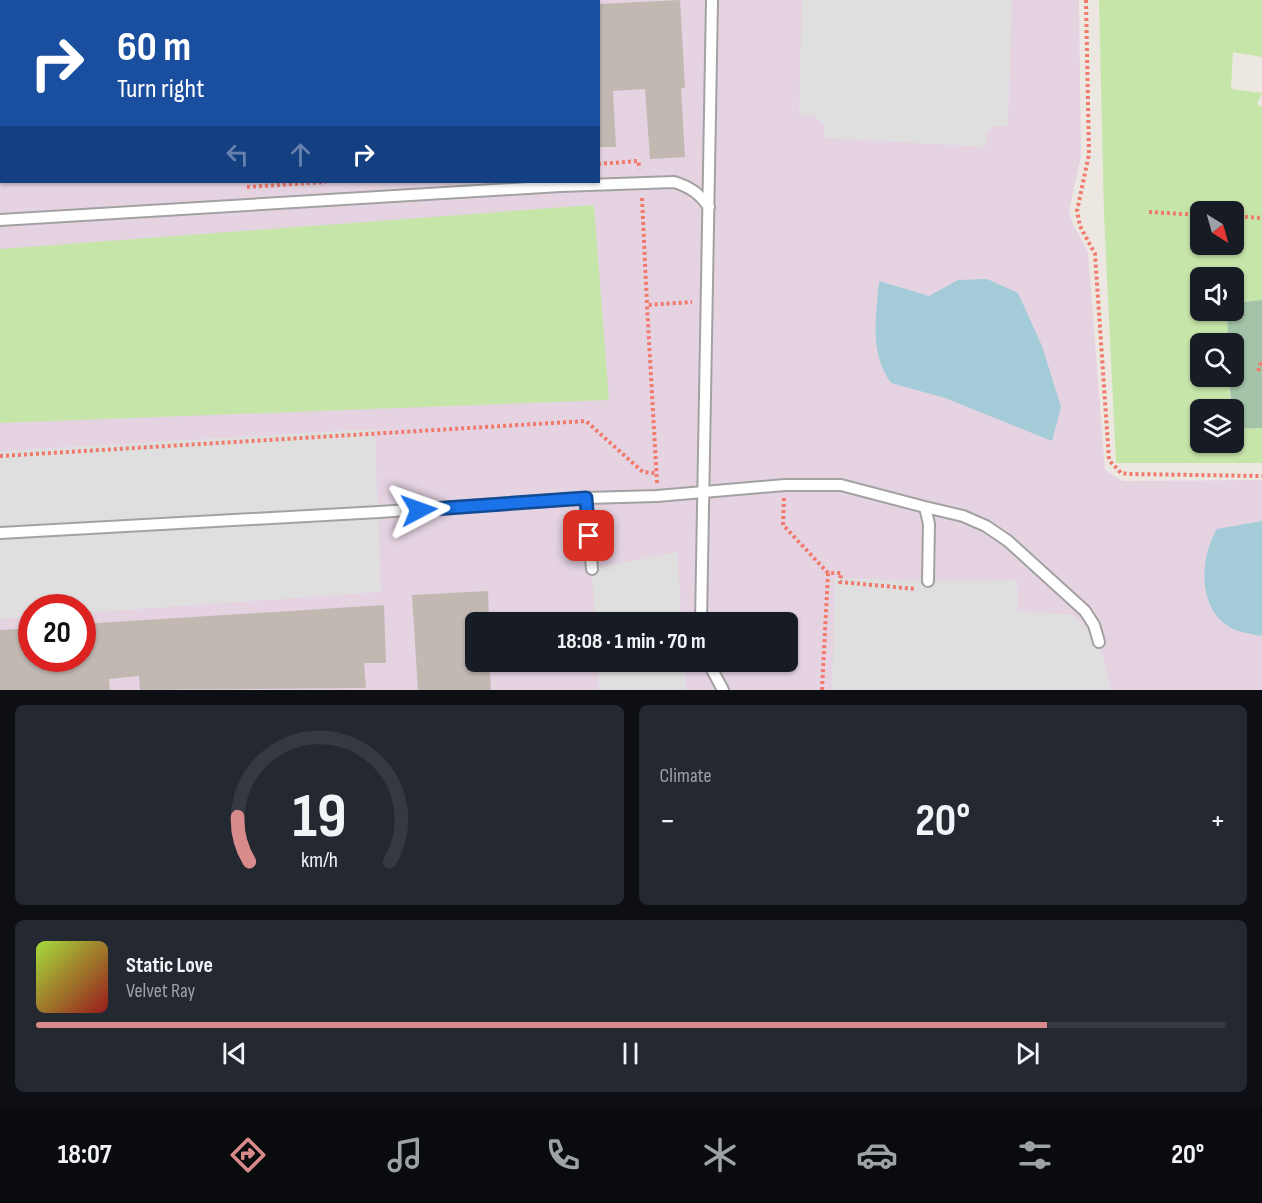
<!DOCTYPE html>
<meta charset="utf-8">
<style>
body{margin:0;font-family:"Sofia Sans Condensed",sans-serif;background:#242831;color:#f1f3f6;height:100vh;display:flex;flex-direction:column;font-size:22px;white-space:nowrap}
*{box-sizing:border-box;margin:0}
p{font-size:20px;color:#9ea1a6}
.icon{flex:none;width:33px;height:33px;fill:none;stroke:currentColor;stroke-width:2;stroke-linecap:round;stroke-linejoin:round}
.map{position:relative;height:690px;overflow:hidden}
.side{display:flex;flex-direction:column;gap:15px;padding:15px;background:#0d0f14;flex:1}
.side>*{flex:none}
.top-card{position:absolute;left:0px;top:0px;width:600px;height:183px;box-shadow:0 2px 4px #0004;background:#1a4fa0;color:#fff;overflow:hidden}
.needle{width:39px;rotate:143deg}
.fabs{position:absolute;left:1190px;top:201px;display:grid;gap:12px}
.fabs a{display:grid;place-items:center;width:54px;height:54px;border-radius:9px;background:#171b24;box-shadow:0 2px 4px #0004;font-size:30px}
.speed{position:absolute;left:18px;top:594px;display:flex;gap:12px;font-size:30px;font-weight:700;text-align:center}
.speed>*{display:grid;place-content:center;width:78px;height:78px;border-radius:50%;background:#171b24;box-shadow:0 2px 4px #0004;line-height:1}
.speed .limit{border:9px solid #d22;background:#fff;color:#111}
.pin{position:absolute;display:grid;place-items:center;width:51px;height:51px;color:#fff;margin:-26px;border-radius:12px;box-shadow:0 3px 9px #0006}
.me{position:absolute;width:66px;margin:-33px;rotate:86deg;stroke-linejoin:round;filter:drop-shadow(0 0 4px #0008)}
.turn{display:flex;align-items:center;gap:21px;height:126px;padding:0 18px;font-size:27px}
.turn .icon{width:78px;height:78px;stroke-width:2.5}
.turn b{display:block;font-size:42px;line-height:51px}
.lanes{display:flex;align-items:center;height:57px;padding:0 18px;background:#0003;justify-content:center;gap:30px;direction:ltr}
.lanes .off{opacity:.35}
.big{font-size:45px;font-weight:700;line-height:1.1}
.side .card{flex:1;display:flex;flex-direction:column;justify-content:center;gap:9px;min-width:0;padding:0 21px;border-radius:9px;background:#242831}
.side .dial{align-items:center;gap:0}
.dial svg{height:156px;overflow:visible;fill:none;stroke:#363941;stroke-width:7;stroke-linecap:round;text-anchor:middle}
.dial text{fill:#f1f3f6;stroke:none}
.song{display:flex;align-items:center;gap:18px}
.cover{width:72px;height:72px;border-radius:9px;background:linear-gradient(135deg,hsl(80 70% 55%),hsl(0 70% 35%))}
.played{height:6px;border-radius:3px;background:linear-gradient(90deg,#d98b8c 85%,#363941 85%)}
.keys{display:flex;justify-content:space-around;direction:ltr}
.heat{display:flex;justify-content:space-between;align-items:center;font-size:33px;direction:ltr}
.side .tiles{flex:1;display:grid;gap:15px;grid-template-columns:1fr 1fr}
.card:last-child{grid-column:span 2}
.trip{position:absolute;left:465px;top:612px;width:333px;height:60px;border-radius:9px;background:#171b24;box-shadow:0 2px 4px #0004;font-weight:700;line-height:60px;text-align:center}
.tab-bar{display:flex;height:96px;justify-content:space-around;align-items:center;background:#090b0e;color:#9ea1a6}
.tab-bar .icon{width:42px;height:42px}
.tab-bar .active{color:#d98b8c}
.tab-bar b{font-size:27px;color:#f1f3f6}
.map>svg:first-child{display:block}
.industrial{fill:#e5d3e2;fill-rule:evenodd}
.grass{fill:#c6e5a9;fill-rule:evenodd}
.cemetery{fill:#a3c4a8}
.parking{fill:#dfdfdf}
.water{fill:#a3ccd8}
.building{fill:#c0b8b1}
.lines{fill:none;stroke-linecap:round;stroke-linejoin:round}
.lane-casing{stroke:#a2a2a2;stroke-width:14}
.path{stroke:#f17a6d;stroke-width:4;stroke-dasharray:3 3;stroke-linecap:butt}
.lane{stroke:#fff;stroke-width:10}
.route-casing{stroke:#114b97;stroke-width:15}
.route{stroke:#1a73e8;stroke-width:10}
</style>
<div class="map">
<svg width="1262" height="690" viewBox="0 0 1262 690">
<rect width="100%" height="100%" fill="#ece8e1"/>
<!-- industrial -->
<path class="industrial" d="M0,0H1079L1081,156L1069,211L1073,224L1088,252L1105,470L1123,481L1262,480V690H0ZM2,2H598V182H2ZM32,608H82V658H32ZM476,622H788V662H476Z"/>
<!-- grass -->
<path class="grass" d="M1099,0H1262V57L1233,52L1231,89L1262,93L1257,104L1262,107V300L1233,303V278H1200V310L1227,311L1228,343L1200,344V376L1229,377L1230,409L1200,410V442H1233V429L1262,428V463H1116L1104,215ZM1200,212H1233V244H1200Z
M594,205L609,400L0,423V249Z"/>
<!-- cemetery -->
<path class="cemetery" d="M1262,300V428L1233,429L1229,377L1233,376V344L1228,343L1227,311L1233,310V303Z"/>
<!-- parking -->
<path class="parking" d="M0,0H531V1L2,2L0,173Z
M802,0H1012L1008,126H994L987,133L986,147L825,138L824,124L813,115L799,116Z
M375,429L381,592L83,613L82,608H32L31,616L0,619V451Z
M677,552L682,622H595L592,569Z
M835,578L928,581L1017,580L1018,611L1073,615L1099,642L1111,690H832Z
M598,662H684L686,690H599Z"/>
<!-- water -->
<path class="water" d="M987,279L1018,293L1042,346L1061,407L1052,441L945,398L891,383C869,352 876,317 879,281L929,296L958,280Z
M1262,521V635L1259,636C1249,633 1235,632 1228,626C1197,606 1200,557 1217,529Z"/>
<!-- building -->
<path class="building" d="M680,0L685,88H681L685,157L650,159L645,89L613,91L616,147H598V4Z
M488,591L489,622H476V662H489L491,690H418L412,595Z
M384,605L386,663H364L366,688L140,690L139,676L109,679L110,690H0V630L32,628V658H82V624Z"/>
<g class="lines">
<defs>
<path id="lane" d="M560,186L674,182C690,187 699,193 709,207
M0,220L560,186V182
M586,498L592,569
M0,533L379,512L586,498L657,496L785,485H841L925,507
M928,581L929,524L925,507L963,516L986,526L1008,541L1085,611L1094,625L1099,642
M701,622L712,0
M708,662L723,690"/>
</defs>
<!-- lane casing -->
<use href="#lane" class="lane-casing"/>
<!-- path -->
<path class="path" d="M571,0V2
M1086,0L1089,154L1077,211L1080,226L1095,254L1109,460L1121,473L1129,474L1262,476
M308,2L334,0
M0,20H2
M598,164L638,161L640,169
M247,187L326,182
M642,198L647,305
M1149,212L1200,215
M1233,216L1262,218
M1258,371L1262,360
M0,456L586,421L643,472L656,473
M657,483L647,305L692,302
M784,498L783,525L828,573H841L840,582L916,589
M822,690L828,573"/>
<!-- lane -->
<use href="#lane" class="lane"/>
</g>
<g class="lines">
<defs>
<path id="route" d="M419,510L586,498L589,536"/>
</defs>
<!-- route casing -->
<use href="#route" class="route-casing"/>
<!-- route -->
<use href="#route" class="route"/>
</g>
</svg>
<div class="fabs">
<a><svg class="needle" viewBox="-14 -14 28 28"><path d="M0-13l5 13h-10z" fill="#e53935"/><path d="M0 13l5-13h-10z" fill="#9ea1a6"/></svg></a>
<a><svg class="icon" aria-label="sound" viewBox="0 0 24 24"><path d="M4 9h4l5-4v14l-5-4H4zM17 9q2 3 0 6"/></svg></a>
<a><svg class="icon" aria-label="search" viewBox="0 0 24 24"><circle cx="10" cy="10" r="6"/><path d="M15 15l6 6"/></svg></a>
<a><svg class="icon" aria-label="layers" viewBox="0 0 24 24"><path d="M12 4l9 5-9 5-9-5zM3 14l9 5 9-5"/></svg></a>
</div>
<div class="speed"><div class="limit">20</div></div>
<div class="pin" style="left:589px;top:536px;background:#d93025"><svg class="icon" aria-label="arrive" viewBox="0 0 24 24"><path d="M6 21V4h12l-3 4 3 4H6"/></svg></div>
<svg class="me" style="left:419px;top:510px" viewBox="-20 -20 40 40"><path d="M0-17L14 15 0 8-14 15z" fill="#1a73e8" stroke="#fff" stroke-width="4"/></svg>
<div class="trip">18:08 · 1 min · 70 m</div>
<div class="top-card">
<div class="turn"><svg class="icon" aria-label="right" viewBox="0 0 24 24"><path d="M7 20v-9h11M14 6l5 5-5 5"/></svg><div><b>60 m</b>Turn right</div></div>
<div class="lanes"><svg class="icon off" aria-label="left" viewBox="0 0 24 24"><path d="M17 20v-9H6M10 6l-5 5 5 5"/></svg><svg class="icon off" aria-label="ahead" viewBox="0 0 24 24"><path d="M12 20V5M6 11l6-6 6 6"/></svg><svg class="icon" aria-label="right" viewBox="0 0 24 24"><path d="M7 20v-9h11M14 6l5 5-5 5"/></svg></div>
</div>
</div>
<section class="side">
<div class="tiles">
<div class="card dial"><svg viewBox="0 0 100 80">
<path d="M14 69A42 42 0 1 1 86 69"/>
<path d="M14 69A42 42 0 0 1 8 46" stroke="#d98b8c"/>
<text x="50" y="56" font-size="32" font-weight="700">19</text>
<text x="50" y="72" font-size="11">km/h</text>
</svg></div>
<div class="card"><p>Climate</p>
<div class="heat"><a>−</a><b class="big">20°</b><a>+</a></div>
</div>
<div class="card">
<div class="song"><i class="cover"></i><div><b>Static Love</b><p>Velvet Ray</p></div></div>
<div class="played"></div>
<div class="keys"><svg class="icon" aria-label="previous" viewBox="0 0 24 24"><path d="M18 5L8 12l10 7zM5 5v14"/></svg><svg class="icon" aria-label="pause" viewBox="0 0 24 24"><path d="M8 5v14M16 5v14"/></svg><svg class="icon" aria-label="next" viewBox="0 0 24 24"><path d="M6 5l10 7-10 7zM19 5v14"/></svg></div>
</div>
</div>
</section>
<nav class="tab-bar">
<b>18:07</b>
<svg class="icon active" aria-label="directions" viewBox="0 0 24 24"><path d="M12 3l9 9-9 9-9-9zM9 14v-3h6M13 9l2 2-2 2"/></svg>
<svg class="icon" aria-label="music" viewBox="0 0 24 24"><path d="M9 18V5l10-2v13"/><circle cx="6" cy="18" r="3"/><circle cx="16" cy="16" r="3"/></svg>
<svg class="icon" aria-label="phone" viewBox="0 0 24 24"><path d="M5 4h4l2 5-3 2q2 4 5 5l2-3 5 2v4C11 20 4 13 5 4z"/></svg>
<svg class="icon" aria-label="climate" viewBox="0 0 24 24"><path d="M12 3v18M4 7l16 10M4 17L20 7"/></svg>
<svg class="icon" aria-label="car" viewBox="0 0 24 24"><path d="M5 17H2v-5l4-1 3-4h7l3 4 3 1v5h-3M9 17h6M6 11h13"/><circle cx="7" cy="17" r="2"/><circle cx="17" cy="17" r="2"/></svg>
<svg class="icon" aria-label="filters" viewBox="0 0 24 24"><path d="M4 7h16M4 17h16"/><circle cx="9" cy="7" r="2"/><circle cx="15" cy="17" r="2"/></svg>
<b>20°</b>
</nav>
